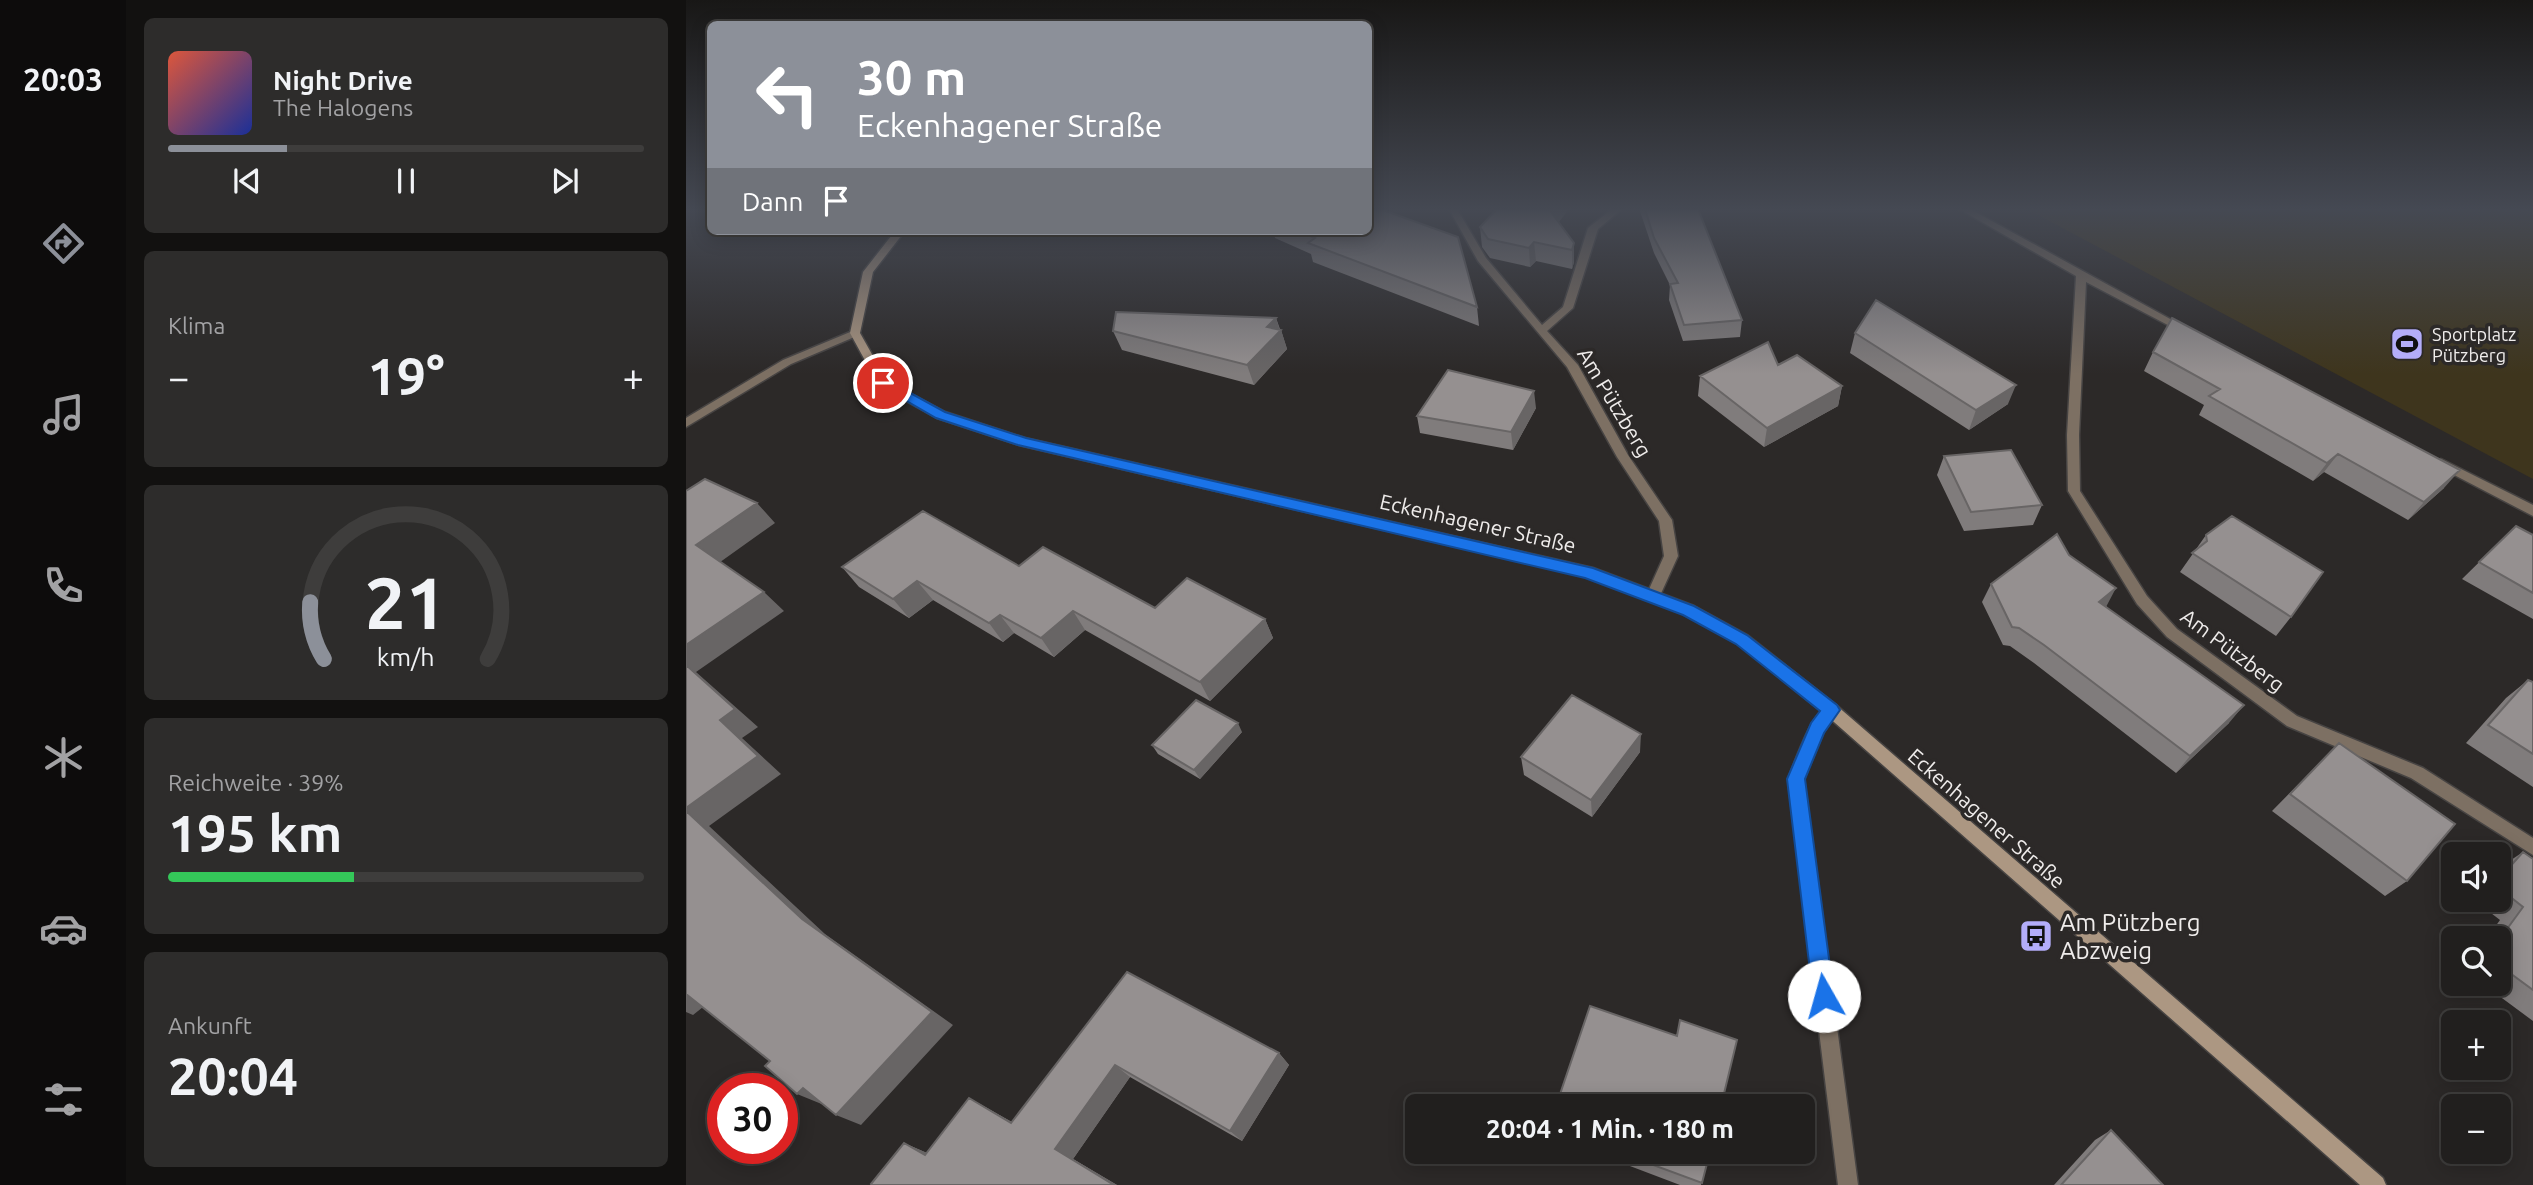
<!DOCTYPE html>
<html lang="de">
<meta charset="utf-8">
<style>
body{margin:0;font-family:Ubuntu,sans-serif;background:#2d2c2b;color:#f1f3f6;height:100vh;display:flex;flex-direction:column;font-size:26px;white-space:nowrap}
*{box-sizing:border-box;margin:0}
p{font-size:23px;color:#a2a2a4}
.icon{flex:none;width:38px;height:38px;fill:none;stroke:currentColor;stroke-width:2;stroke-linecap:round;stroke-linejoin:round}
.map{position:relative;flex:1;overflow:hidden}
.sheet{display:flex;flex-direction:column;gap:18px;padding:18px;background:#121110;width:560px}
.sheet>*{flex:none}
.hud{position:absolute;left:21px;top:21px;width:665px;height:214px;border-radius:10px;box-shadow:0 4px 18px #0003,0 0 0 2px #3e3d3c;background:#8c9099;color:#fff;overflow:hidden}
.buttons{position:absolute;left:1755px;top:842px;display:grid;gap:14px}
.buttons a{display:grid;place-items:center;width:70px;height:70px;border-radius:10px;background:#211f1e;box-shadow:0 4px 18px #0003,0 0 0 2px #3e3d3c;font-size:35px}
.speed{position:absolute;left:21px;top:1073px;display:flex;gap:14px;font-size:35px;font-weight:700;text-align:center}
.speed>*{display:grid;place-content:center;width:91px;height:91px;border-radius:50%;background:#211f1e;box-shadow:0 4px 18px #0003,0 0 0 2px #3e3d3c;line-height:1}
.speed .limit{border:10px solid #d22;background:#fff;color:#111}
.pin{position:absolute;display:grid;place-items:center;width:60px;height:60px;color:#fff;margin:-30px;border:4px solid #fff;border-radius:50%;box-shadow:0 2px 7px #0007}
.me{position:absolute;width:77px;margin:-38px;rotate:353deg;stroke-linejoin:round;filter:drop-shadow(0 0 5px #0008)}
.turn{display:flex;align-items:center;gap:24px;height:147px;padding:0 35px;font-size:32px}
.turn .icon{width:91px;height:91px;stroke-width:2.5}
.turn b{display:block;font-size:49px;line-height:60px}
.then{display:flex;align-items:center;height:66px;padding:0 35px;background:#0003;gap:14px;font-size:26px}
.big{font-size:52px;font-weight:700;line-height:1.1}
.sheet .card{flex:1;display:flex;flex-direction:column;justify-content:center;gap:10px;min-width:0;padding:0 24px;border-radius:10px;background:#2d2c2b}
.sheet .dial{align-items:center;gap:0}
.dial svg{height:182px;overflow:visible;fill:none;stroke:#3e3d3c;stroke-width:7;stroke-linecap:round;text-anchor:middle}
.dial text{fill:#f1f3f6;stroke:none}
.song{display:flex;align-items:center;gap:21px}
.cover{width:84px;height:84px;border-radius:10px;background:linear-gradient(135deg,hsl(10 70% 55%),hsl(230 70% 35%))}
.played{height:7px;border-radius:4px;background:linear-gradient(90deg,#8c9099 25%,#3e3d3c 25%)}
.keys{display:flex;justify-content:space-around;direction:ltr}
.heat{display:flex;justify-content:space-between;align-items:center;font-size:38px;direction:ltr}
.charge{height:10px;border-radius:5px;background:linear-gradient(90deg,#34c759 39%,#3e3d3c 0)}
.trip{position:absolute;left:719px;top:1094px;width:410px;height:70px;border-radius:10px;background:#211f1e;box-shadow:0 4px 18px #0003,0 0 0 2px #3e3d3c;font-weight:700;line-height:70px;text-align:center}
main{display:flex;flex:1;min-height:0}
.dock{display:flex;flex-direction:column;width:126px;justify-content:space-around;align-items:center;background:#0d0c0c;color:#a2a2a4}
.dock .icon{width:49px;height:49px}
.dock .current{color:#8c9099}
.dock b{font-size:32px;color:#f1f3f6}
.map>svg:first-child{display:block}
.green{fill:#3e351d}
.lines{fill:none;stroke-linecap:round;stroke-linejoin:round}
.minor-casing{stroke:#474443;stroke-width:3}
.secondary-casing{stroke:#474443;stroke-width:3}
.minor{fill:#7d7063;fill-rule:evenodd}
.secondary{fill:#ac9782;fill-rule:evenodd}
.wall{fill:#807c7c}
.shaded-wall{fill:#686565}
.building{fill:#959090;stroke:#686565;stroke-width:2}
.route{fill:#1a73e8;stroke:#114b97;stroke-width:2}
.labels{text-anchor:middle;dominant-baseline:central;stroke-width:7;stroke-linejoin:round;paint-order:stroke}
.far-poi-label{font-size:18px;fill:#efeceb;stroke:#2c2928;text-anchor:start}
.street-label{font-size:21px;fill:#efeceb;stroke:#2c2928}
.near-poi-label{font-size:24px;fill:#efeceb;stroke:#2c2928;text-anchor:start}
</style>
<main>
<nav class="dock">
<b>20:03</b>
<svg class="icon current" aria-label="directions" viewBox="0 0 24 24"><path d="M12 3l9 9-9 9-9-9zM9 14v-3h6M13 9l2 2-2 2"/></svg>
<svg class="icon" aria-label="music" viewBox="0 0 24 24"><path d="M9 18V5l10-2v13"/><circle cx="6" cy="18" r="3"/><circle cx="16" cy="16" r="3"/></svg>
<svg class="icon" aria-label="phone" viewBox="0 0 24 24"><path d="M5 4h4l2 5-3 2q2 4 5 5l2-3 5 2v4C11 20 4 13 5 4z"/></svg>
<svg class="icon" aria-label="climate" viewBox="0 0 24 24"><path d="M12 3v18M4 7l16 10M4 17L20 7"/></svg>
<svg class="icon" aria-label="car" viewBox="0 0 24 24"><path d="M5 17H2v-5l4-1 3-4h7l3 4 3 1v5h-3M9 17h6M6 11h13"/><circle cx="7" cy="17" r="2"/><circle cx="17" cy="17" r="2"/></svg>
<svg class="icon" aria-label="filters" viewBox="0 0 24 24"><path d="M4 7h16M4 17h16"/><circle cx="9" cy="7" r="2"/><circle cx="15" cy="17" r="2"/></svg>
</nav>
<section class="sheet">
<div class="card">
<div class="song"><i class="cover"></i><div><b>Night Drive</b><p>The Halogens</p></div></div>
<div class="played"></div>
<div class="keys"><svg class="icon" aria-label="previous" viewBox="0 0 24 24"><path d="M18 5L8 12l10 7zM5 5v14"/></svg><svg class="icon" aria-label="pause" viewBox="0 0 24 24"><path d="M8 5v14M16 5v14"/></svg><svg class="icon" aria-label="next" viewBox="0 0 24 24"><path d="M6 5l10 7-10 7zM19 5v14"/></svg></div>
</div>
<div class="card"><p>Klima</p>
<div class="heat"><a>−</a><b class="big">19°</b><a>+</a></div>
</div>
<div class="card dial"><svg viewBox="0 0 100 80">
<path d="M14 69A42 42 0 1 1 86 69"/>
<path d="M14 69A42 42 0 0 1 8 44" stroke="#8c9099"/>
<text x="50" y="56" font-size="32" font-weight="700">21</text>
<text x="50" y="72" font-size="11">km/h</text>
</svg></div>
<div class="card"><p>Reichweite · 39%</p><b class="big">195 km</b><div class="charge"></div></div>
<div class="card"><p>Ankunft</p><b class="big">20:04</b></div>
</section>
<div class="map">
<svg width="1847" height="1185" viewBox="0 0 1847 1185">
<rect width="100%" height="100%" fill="#2c2928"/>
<!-- green -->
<path class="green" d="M1341,209H1847V479Z"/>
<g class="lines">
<defs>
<path id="minor" d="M763,209H771L800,258L856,325L877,307L902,228L926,209H936L912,229L887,308L861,331L892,365L942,455L986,520L992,556L972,600H962L960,596L978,556L973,521L931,457L881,367L792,261Z
M1273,209H1284L1506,331L1505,333H1497L1400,282L1393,435L1394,491L1461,596L1491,629L1611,716L1737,768L1847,838V855L1725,778L1601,726L1481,637L1451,604L1382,491L1381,435L1390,276Z
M169,330L173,331V335L105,364L0,427V418L97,360Z
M1755,459L1847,505V516L1751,466L1749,463Z
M1145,704L1150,705L1153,710L1137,733L1118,779L1172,1185H1152L1102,779C1110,760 1125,711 1145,704Z"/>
<path id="secondary" d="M209,231H219L187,272L174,333L201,381L259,412L339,438L907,568L1008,606L1061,635L1150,705L1697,1178L1700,1185H1674L1140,715L1051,643L998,614L900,577L333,445L251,418L193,386L164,333L177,272Z"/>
</defs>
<!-- minor casing -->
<use href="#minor" class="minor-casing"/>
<!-- secondary casing -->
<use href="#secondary" class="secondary-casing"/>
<!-- minor -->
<use href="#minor" class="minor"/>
<!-- secondary -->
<use href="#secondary" class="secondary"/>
</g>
<!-- wall -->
<path class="wall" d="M954,209H1012L1056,320L1054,337L997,341L983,300L984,285L968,253L954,211Z
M872,222L888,243V262L886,269L850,261L844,267L804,258L796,247L794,227Z
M587,231H682L791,307L793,326L627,262L625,254L589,238Z
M590,318L594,329L595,330L601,349L568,385L436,350L427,331Z
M1169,333L1322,404L1283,430L1164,353Z
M1467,352L1758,488L1722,520L1638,472L1627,481L1513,415L1518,405L1458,371Z
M1092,365L1156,386L1152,406L1078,447L1012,396L1014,376Z
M850,408L827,450L734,433L731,416Z
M1258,456L1356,505L1347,525L1278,531L1251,475Z
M1830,526L1847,535V619L1776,579Z
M1520,535L1605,617L1590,636L1494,572Z
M1383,555L1420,606L1543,723L1490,773L1348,663L1324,646L1317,645L1296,602L1305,584Z
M333,566L469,608L579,619L587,638L524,701L399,630L368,657L328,633L317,642L247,600L223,618L173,587L156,567Z
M1842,680L1847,682V787L1780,743L1820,698Z
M556,732L514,779L472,754L466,745Z
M1653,743L1721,881L1699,896L1586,811Z
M954,752L906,817L838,775L835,757Z
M1837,852L1847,859V1021L1797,984H1813V938H1801L1814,920L1788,900H1813V868Z
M441,972L593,1053L603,1065L556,1141L444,1077L387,1159L431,1185H186L218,1143L241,1153L283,1098L326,1122Z
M1425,1130L1477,1185H1368L1409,1140Z
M907,1152H1024L1015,1185H994Z"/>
<!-- shaded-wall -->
<path class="shaded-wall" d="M867,209H883L866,231L865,212Z
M848,242L850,261L844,267L843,248Z
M888,243V262L886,269V250Z
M590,318L594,331L595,330L601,349L568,385L561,365L581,327Z
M1330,385L1322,404L1283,430L1290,410Z
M1156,386L1152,406L1078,447L1081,428Z
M848,391L850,408L827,450L825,432Z
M1652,454L1638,472L1627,481L1641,463Z
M1774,470L1758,488L1722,520L1738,502Z
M71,503L89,523L30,565L10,545Z
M231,581L247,600L223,618L207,599Z
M1430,588L1420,607L1413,602Z
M78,592L98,611L10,672L72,727L56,738L95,774L23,826L139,934L267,1025L175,1125L150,1115L116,919L0,811V808L34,720L0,665V645Z
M387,611L399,630L368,657L355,638Z
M314,615L328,633L317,642L303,623Z
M579,619L587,638L524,701L514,682Z
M1558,705L1543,723L1490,773L1504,756Z
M552,723L556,732L514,779L508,770Z
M955,734L954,752L906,817L905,800Z
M0,992L22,1003L7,1015L0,1012Z
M593,1053L603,1065L556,1141L544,1131Z
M429,1065L444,1077L387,1159L431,1185H428L369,1149Z
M117,1088L138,1105L111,1094Z
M283,1098L303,1109L344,1133L325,1123Z
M218,1143L241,1153L239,1155Z"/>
<!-- building -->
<path class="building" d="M682,209H694L772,237L791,307L622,243L629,238L611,231H682Z
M811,209H867L865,212L888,243L886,250L848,242L843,248L802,239L794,227Z
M959,209H1012L1056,320L998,325L984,284L992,283L968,238Z
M1190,300L1330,385L1290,410L1169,333Z
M430,312L590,318L581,327L595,330L561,365L427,331Z
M1486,318L1774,470L1738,502L1652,454L1641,463L1523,396L1534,389L1467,352Z
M1082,342L1092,365L1111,355L1156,386L1081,428L1014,376Z
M762,370L848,391L825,432L731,416Z
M1325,450L1356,505L1285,512L1258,456Z
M19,479L71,503L10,545L78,592L0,645V491Z
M237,511L333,566L357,547L469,608L501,578L579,619L514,682L387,611L355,638L314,615L303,623L231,581L207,599L156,567Z
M1546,516L1637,572L1605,617L1506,553L1521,541L1520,535Z
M1830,526L1847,535V593L1793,562Z
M1371,534L1383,555L1430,588L1413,602L1558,705L1504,756L1358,645L1333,628L1326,627L1305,584Z
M0,665L49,709L34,720L72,756L0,808Z
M1842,680L1847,682V754L1802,725Z
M886,695L955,734L905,800L835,757Z
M510,700L552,723L508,770L466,745Z
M1653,743L1769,824L1721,881L1604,794Z
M0,811L116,919L246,1012L150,1115L117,1088L111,1094L79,1066L84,1061L0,994Z
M1837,852L1847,859V990L1813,965V940L1837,907L1813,888V879Z
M441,972L593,1053L544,1131L429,1065L369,1149L428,1185H186L185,1184L218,1143L239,1155L283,1098L325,1123Z
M904,1006L991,1036L994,1020L1051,1040L1035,1106H870Z
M1425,1130L1477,1185H1375Z
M932,1152H1024L1016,1183Z"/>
<!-- sky -->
<linearGradient id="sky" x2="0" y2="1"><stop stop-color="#181716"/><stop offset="0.56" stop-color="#454953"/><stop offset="1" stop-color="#454953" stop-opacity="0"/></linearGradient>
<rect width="1847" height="374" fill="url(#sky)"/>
<!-- route -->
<path class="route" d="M197,378L259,412L340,438L907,568L1008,606L1061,635L1151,705L1154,710L1138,733L1119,779L1148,996L1145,1003L1138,1006L1130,1003L1127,996L1101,779L1125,723L1134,711L1050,644L997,615L899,578L332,445L250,418L193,385V380Z"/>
<!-- icons -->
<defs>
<symbol id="stadium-square" viewBox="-11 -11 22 22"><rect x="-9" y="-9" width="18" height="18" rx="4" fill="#b3adf9" stroke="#2c2928"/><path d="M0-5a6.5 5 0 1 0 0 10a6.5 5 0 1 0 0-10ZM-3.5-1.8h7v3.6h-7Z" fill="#111"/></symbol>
<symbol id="bus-square" viewBox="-11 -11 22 22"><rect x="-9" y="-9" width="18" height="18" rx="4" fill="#b3adf9" stroke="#2c2928"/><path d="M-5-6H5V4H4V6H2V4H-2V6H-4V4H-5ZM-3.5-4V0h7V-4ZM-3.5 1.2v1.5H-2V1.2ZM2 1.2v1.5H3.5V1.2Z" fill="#111"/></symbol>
</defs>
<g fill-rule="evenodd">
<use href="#stadium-square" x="1702" y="325" width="38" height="38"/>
<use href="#bus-square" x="1331" y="917" width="38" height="38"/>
</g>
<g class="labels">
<!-- far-poi labels -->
<g class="far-poi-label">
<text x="1746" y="334">Sportplatz<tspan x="1746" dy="21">Pützberg</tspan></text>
</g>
<!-- street labels -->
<g class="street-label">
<text transform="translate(929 402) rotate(59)">Am Pützberg</text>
<text transform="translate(792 523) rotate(13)">Eckenhagener Straße</text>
<text transform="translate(1547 650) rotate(37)">Am Pützberg</text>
<text transform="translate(1301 818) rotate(41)">Eckenhagener Straße</text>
</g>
<!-- near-poi labels -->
<g class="near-poi-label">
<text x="1374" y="922">Am Pützberg<tspan x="1374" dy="28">Abzweig</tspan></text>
</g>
</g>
</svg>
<div class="buttons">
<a><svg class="icon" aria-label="sound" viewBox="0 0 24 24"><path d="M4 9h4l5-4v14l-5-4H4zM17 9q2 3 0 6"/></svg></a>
<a><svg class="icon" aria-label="search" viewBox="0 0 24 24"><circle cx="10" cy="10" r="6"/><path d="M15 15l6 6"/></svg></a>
<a>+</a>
<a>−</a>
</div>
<div class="speed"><div class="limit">30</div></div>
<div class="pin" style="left:197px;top:383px;background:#d93025"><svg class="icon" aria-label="arrive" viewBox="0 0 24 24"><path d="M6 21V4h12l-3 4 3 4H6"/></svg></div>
<svg class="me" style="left:1138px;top:996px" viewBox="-20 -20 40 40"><circle r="19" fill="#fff"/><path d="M0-13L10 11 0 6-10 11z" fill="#1a73e8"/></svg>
<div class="trip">20:04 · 1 Min. · 180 m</div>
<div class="hud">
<div class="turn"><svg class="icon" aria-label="left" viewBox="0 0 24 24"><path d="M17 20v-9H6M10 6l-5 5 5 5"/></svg><div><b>30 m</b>Eckenhagener Straße</div></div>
<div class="then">Dann<svg class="icon" aria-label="arrive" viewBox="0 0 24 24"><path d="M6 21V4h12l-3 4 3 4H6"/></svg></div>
</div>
</div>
</main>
